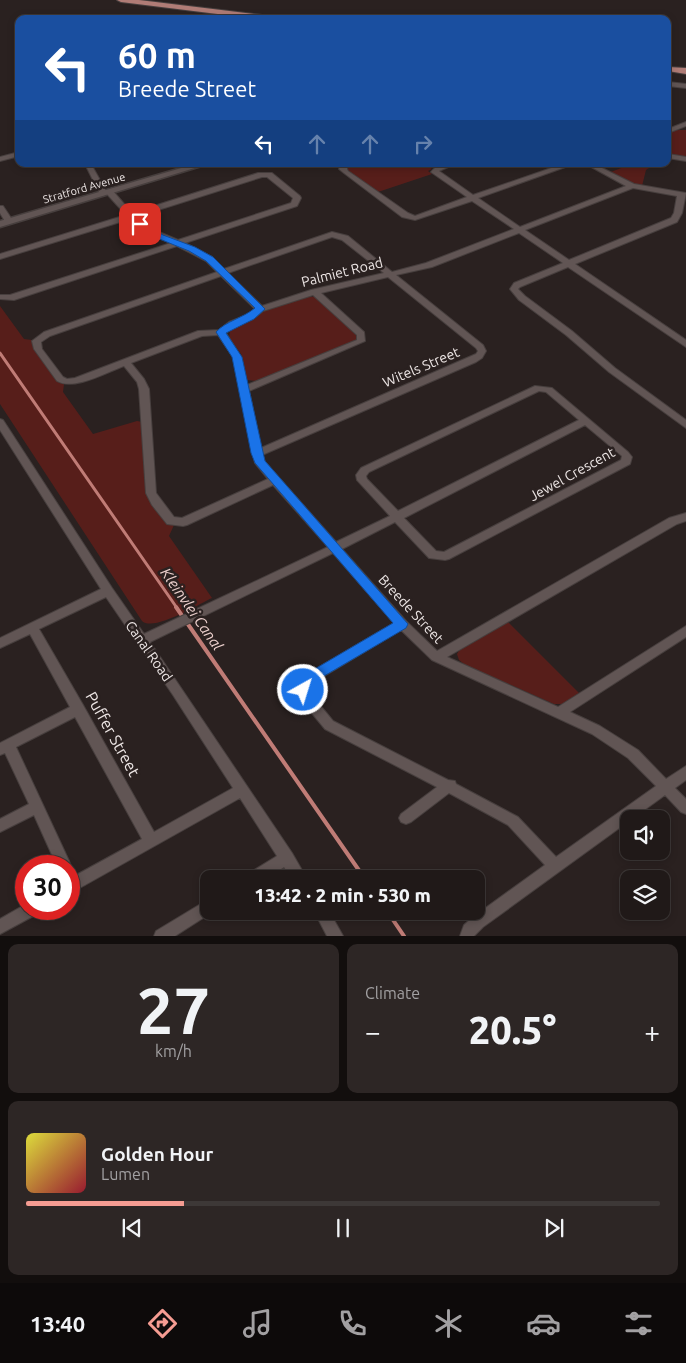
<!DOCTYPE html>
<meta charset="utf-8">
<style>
body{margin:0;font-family:Ubuntu,sans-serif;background:#2d2625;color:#f1f3f6;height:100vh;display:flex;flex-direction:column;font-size:19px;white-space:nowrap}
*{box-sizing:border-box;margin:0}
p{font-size:16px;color:#a2a0a2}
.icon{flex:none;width:28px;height:28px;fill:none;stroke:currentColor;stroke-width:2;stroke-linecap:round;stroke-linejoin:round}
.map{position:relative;height:936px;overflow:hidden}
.side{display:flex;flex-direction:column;gap:8px;padding:8px;background:#120e0d;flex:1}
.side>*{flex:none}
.banner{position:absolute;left:15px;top:15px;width:656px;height:152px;border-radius:10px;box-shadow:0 2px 8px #0003,0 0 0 1px #3d3837;background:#1a4fa0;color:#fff;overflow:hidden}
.buttons{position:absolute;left:620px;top:810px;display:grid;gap:10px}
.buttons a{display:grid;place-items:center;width:50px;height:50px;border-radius:10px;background:#201918;box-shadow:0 2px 8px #0003,0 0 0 1px #3d3837;font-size:25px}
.speed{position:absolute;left:15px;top:855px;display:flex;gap:10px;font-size:25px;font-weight:700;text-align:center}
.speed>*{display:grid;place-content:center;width:65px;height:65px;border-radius:50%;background:#201918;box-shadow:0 2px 8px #0003,0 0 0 1px #3d3837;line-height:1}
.speed .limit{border:8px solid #d22;background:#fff;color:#111}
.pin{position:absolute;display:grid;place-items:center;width:42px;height:42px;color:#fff;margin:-21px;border-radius:10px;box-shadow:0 2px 8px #0006}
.me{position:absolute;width:55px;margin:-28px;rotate:39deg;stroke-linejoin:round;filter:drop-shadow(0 0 4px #0008)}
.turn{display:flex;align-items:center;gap:18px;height:105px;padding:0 20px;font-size:22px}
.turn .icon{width:65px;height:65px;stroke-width:2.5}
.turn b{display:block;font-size:35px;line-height:42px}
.lanes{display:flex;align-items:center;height:48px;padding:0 20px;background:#0003;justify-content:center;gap:25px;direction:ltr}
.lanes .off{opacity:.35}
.big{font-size:38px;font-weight:800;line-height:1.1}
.side .widget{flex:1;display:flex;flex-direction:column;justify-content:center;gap:8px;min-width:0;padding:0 18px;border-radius:10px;background:#2d2625}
.side .dial{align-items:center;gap:0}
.dial b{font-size:65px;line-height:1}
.song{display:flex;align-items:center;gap:15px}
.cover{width:60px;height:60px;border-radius:8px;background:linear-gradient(135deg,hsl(60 70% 55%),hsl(350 70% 35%))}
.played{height:5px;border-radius:2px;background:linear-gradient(90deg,#f59c92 25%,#3d3837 25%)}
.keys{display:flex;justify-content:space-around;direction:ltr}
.heat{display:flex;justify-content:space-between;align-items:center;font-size:28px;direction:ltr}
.side .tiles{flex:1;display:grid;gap:8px;grid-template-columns:1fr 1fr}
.widget:last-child{grid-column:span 2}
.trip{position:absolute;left:200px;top:870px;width:285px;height:50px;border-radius:10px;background:#201918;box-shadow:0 2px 8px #0003,0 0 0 1px #3d3837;font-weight:800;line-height:50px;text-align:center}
.menu{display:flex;height:80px;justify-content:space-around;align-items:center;background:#0d0a0a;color:#a2a0a2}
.menu .icon{width:35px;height:35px}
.menu .current{color:#f59c92}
.menu b{font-size:22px;color:#f1f3f6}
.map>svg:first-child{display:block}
.green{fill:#571e1a}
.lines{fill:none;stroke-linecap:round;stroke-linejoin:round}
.stream-far1{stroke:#c07c76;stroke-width:3}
.stream{stroke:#c07c76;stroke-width:4}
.minor-casing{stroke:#473f3e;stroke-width:2}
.tertiary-casing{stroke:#473f3e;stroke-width:3}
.primary-casing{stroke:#473f3e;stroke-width:2}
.minor{fill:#615554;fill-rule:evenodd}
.tertiary{fill:#615554;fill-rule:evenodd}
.primary{fill:#b07c76;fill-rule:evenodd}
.route{fill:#1a73e8;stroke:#114b97}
.labels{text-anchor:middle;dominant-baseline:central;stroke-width:5;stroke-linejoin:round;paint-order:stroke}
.far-street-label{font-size:11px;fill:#ede6e5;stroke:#2a2120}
.street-label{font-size:14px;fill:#ede6e5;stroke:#2a2120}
.water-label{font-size:15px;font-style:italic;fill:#edd1ce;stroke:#2a2120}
.near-street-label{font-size:16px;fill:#ede6e5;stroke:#2a2120}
</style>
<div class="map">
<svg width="686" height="936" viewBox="0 0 686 936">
<rect width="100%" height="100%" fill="#2a2120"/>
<!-- green -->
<path class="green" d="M675,130H686V157L668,154V132Z
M347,164H425L432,169L428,171L432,174L378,192L348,171L346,167Z
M632,164H655L646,170L642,186L635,184L608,173Z
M306,296L315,297L358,335L357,341L257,381L247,380L241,354L229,338L230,331L235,326L254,318L264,310Z
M0,306L24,339L32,340V345L58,381L64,384L63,392L93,434L137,421L142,422L148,497L164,520L174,525L169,536L212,598C199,604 154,632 142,621L0,404Z
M507,621L579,693L564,704H554L465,665L459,660L457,654L460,649Z"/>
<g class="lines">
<!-- stream-far1 -->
<path class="stream-far1" d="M0,353L177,608"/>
<!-- stream -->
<path class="stream" d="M176,607L365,879
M387,911L404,936"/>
<defs>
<path id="minor" d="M131,16L133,17L134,19H128Z
M668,82L686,84V88L668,86Z
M686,122V126L668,133V129Z
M19,152V156L0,161V157Z
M668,154L686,157V161L668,158Z
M85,164H91L106,191L112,190L132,213L258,173H272L300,196L301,198L297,206L185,243L212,257L224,269L332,232L348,236L392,272L426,263L514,229L472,201L415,220L402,217L344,173L339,169L341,164H347V169L348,171L408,213L415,216L467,197L431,172C437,164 447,163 455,164L439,171L473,195L563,164H572L571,165L478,198L520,227L626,186L586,164H594L634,184L686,193L682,213L677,222L575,264L686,340V347L568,267L520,287L518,289L525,296L572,331L615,368L686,420V428L609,372L566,335L519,300L510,289L514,283L563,263L519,233L432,267L396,275L483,345L486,351L482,358L476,362L262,455L265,462L336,542L390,516L357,480L356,475L361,468L535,386L552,388L628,452L632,457L630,464L449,559L445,560L429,558L395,522L342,549L406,621L437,651L669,518L686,513V521L677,524L447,657L558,707L686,626V637L570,712L600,726L638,750L666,779L686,766V780L675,788L686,799V814L681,812L665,795L632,819H629V821L483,927L474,936H460L464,925L473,917L545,865L508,825L449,793L411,822L406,824L401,822L399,818L401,814L437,787L325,729L301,700L297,690L302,677L394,623L333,553L150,642L292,853L307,879H292L284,867L266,879H246L248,874L277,856L240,798L69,894V879L142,839L75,717L16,747L69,861L71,866L69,871V866H57L34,815L0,832V819L29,804L5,753L0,755V743L70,707L30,634L0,648V638L101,589L0,430V419L3,420L112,588L144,634L328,547L273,485L187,525L183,526L167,524L152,505L146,493L139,389L137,382L124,366C107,372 74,391 57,381L34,349L32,341L44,332L217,272L206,261L177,246L14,300L0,299V295H10L171,243L146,233L130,219L0,259V254L126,215L107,194L101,196ZM262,177H267L293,198L291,203L178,240L152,229L136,217ZM633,188L677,196L674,213L671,218L569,260L525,230ZM332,237L342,240L384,273L311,290L262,306L228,273ZM221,276L255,309L247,315L229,322L219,330L198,331L75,378L67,379L63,377L42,349L41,342L50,336ZM388,277L476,348L478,351L476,354L261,448L249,391L365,341L364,332L321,293ZM313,295L357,335V340L247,385L241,357L226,333L235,326L253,319L263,311ZM218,335L233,357L255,463L268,479L182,518L174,517L156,493L149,389L144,379L131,363L202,336ZM539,391L546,392L579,420L398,511L367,479L366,476L369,472ZM585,425L622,456L621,460L444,552L436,551L404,518ZM106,597L173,695L233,788L154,832L83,705L39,629ZM401,630L432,660L592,734L628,758L656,786L556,857L518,817L456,784L455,781L448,780L333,721L310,693L309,690L311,684Z
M0,206H3L13,221L12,223H6L0,213Z
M209,899V911H214L175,936H154L156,931Z
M26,904V909H39L37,914L0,934V919Z
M314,911H329L343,936H327Z"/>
<path id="tertiary" d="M195,164H208L0,227V221Z"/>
<path id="primary" d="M117,0H139L279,17L283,19H258L121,2Z
M668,67L686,68V74L668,71Z"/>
</defs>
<!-- minor casing -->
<use href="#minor" class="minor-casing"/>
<!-- tertiary casing -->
<use href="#tertiary" class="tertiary-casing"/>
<!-- primary casing -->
<use href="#primary" class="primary-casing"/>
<!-- minor -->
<use href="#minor" class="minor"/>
<!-- tertiary -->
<use href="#tertiary" class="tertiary"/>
<!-- primary -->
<use href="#primary" class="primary"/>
</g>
<!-- route -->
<path class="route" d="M140,221L163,235L195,247L213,257L265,309L254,319L226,333L242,357L265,461L408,624L406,628L319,679L312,684L308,694L303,696L298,694L296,690L301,677L393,623L255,463L251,453L232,357L216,332C226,321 243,318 255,308L206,261L189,251L157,238L137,226V222Z"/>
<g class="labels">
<!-- far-street labels -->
<g class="far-street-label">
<text transform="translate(84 188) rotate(-16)">Stratford Avenue</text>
</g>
<!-- street labels -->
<g class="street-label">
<text transform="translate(342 272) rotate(-14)">Palmiet Road</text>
<text transform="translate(421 367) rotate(-23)">Witels Street</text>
<text transform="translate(572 474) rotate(-29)">Jewel Crescent</text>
<text transform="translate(411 609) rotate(47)">Breede Street</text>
<text transform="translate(149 651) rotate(55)">Canal Road</text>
</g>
<!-- water labels -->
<g class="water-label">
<text transform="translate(192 609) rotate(55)">Kleinvlei Canal</text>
</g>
<!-- near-street labels -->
<g class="near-street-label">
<text transform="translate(113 734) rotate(61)">Puffer Street</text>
</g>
</g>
</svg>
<div class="buttons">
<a><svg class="icon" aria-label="sound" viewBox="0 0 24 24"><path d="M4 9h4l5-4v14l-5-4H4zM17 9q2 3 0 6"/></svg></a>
<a><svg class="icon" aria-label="layers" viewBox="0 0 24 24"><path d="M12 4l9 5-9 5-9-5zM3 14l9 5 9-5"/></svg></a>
</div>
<div class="speed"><div class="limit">30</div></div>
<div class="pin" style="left:140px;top:224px;background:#d93025"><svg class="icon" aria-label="arrive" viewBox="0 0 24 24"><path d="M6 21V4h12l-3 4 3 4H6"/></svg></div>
<svg class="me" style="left:303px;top:690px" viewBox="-20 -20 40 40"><circle r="17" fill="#1a73e8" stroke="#fff" stroke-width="3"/><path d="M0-11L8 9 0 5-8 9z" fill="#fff"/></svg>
<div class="trip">13:42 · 2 min · 530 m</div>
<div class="banner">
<div class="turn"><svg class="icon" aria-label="left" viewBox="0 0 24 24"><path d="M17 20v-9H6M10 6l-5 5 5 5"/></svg><div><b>60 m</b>Breede Street</div></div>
<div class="lanes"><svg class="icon" aria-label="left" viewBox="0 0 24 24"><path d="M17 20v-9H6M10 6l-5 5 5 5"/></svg><svg class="icon off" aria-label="ahead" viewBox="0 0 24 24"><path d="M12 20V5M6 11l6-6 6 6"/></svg><svg class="icon off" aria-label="ahead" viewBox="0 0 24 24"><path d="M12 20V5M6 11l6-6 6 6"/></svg><svg class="icon off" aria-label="right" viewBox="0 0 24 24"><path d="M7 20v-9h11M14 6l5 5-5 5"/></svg></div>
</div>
</div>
<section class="side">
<div class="tiles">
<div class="widget dial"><b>27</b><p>km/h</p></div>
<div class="widget"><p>Climate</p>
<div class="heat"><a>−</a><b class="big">20.5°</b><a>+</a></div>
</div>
<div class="widget">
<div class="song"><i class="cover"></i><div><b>Golden Hour</b><p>Lumen</p></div></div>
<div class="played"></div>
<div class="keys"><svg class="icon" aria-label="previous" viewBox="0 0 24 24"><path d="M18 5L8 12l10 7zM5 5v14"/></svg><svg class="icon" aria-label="pause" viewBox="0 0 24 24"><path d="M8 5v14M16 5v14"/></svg><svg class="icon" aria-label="next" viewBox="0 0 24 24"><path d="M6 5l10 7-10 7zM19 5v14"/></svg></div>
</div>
</div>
</section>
<nav class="menu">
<b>13:40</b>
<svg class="icon current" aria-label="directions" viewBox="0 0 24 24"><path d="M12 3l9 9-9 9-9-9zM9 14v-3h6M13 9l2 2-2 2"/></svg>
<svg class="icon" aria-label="music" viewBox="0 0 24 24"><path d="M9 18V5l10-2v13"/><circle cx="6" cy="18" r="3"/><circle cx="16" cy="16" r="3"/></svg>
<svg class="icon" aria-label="phone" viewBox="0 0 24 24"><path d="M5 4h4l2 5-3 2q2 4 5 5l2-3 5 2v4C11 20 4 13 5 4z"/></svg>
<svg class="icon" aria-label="climate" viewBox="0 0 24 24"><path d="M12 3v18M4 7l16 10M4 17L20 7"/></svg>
<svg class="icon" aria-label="car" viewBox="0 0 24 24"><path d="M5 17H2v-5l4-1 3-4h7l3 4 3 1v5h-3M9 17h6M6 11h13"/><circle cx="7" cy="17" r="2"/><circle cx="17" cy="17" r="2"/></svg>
<svg class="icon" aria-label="filters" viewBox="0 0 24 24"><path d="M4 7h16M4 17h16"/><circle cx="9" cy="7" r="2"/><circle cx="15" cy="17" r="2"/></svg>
</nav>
